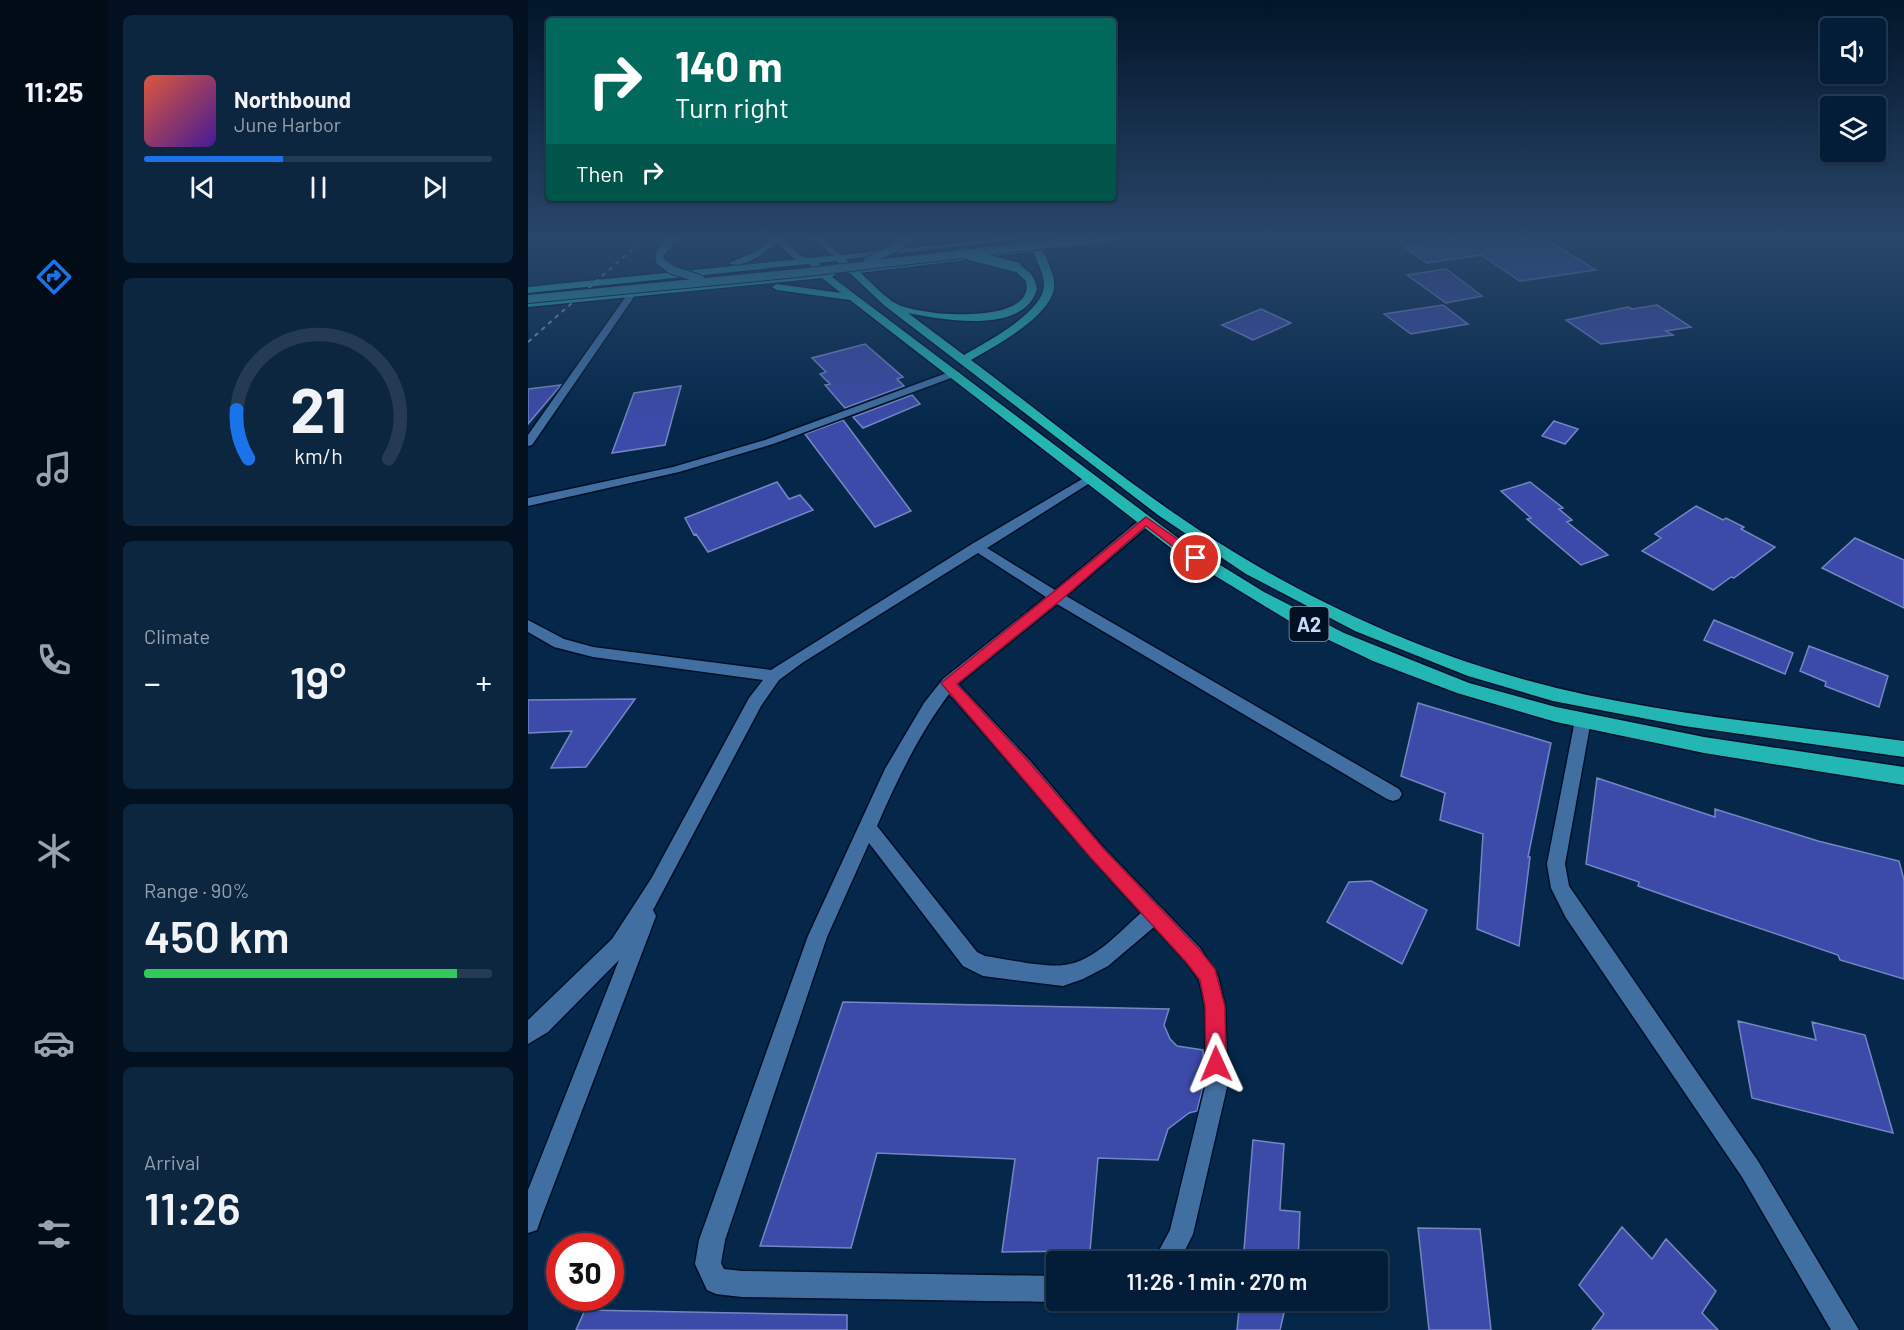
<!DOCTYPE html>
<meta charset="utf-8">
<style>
body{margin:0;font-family:Barlow,sans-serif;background:#0d2640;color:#f1f3f6;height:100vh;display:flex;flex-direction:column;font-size:22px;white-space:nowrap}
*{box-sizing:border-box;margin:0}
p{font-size:20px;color:#97a2ae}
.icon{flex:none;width:33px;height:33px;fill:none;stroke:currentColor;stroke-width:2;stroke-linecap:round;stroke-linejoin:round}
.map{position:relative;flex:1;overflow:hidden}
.side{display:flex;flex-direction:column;gap:15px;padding:15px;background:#02101f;width:420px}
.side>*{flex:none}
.guide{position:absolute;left:18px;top:18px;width:570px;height:183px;border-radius:6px;box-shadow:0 2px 4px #0004,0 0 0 2px #243b53;background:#00695c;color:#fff;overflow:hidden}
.tools{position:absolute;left:1292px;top:18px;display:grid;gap:12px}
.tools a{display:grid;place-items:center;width:66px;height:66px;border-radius:6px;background:#031d38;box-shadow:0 2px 4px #0004,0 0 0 2px #243b53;font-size:30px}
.speed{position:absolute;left:18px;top:1233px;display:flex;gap:12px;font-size:30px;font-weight:700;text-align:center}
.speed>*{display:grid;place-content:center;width:78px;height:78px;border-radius:50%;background:#031d38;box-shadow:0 2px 4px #0004,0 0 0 2px #243b53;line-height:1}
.speed .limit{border:9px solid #d22;background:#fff;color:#111}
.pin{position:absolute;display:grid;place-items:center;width:51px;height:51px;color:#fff;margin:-26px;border:3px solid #fff;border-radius:50%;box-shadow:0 2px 6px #0007}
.me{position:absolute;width:66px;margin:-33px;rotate:359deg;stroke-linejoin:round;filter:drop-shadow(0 0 4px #0008)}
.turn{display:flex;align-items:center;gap:21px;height:126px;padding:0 30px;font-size:27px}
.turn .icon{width:78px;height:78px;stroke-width:2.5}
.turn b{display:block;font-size:42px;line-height:51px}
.then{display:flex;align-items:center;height:57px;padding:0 30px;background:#0003;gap:12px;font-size:22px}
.big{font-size:45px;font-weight:600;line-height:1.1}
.side .card{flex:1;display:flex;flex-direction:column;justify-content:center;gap:9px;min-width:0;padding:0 21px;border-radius:9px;background:#0d2640}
.side .dial{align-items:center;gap:0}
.dial svg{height:156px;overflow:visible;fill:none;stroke:#243b53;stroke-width:7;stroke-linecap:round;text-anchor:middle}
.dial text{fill:#f1f3f6;stroke:none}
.song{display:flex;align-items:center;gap:18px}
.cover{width:72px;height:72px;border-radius:9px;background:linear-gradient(135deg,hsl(10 70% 55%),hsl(260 70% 35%))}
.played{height:6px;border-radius:3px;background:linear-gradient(90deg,#1a73e8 40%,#243b53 40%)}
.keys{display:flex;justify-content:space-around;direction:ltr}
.heat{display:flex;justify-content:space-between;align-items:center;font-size:33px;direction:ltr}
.charge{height:9px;border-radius:4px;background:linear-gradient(90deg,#34c759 90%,#243b53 0)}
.trip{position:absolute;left:518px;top:1251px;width:342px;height:60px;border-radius:6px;background:#031d38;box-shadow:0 2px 4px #0004,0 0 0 2px #243b53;font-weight:600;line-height:60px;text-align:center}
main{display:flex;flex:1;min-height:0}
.tabs{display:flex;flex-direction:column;width:108px;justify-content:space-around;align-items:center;background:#010c16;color:#97a2ae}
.tabs .icon{width:42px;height:42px}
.tabs .on{color:#1a73e8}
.tabs b{font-size:27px;color:#f1f3f6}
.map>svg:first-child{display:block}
.building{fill:#3c4baa;stroke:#7686c3;stroke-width:1.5}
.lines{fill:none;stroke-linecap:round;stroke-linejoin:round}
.minor-casing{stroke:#001027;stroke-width:3}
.major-casing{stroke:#001027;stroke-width:3}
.highway-casing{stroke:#001027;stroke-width:3}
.minor{fill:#416fa2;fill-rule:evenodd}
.major{fill:#309aac;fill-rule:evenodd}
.highway{fill:#24b6b2;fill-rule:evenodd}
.rail{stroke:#839ebd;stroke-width:2;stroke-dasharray:4.5 4.5;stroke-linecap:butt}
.major-bridge-casing{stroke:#001027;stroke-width:10;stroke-linecap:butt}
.highway-bridge-casing{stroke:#001027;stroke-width:12;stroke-linecap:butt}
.major-bridge{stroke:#309aac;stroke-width:8}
.highway-bridge{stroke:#24b6b2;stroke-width:10}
.route{fill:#e11d48;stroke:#92132f;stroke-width:1.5}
.labels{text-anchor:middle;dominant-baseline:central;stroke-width:6;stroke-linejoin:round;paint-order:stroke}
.shield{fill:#011023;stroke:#8a9fb8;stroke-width:1.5}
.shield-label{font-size:20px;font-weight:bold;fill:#c4dcf8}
</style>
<main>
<nav class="tabs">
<b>11:25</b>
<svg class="icon on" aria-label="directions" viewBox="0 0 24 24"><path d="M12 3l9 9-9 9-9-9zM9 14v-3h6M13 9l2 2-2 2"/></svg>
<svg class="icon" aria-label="music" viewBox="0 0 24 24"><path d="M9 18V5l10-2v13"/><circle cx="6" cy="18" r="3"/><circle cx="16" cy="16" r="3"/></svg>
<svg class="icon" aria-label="phone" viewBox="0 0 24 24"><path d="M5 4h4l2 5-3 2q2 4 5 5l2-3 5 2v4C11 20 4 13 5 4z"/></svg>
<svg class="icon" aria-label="climate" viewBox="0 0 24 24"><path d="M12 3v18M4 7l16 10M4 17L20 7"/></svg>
<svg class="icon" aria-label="car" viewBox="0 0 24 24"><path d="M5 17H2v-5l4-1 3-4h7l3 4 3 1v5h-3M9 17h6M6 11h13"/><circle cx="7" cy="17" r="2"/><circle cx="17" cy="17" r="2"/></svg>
<svg class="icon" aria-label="filters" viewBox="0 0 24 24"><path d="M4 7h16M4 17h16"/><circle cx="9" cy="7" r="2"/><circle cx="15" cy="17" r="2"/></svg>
</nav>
<section class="side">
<div class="card">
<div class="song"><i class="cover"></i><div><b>Northbound</b><p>June Harbor</p></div></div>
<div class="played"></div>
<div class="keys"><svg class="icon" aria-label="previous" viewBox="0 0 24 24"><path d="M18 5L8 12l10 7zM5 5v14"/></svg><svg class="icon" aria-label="pause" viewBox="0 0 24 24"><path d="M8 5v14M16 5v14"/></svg><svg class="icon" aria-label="next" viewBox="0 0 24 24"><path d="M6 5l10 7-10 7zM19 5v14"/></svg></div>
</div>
<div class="card dial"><svg viewBox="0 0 100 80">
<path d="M14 69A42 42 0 1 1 86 69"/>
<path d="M14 69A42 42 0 0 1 8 44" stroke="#1a73e8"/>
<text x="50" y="56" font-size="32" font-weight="700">21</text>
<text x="50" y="72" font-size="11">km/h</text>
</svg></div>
<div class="card"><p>Climate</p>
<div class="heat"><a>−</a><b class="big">19°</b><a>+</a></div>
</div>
<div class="card"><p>Range · 90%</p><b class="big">450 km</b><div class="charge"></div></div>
<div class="card"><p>Arrival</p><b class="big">11:26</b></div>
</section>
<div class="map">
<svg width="1376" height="1330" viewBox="0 0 1376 1330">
<rect width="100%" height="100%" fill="#04274a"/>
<!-- building -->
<path class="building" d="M924,239H1017L1068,270L992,281L953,255L899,263L876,247Z
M918,269L954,296L918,303L879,275Z
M915,305L940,324L883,334L856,314Z
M1129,305L1163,327L1138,331L1145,335L1073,344L1038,320L1100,307L1104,309Z
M733,309L763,323L725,340L694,325Z
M337,344L375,377L369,379L376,386L317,408L297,385L302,384L292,374L298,372L284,358Z
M33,385L0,424V389Z
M153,386L137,445L84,453L106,393Z
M384,395L392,404L335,428L325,417Z
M315,420L383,511L347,527L277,434Z
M1026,421L1050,429L1037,444L1014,436Z
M249,482L261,499L272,495L285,510L180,552L168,534L166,535L157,518Z
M1002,482L1035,508L1031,509L1044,520L1039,522L1080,555L1053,565L999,519L1003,518L973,491Z
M1168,506L1195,520L1198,518L1216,527L1213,529L1247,547L1206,578L1203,577L1185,590L1114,551L1133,538L1127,534Z
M1327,538L1376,560V608L1294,568Z
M1186,620L1265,653L1257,674L1176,640Z
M1281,646L1360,676L1351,707L1297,686L1298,682L1272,671Z
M107,699L58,767L23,768L44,731L0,733V700Z
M890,703L1023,743L1000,857H1002L991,946L949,929L955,834L912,820L917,793L873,776Z
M1069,778L1187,817V809L1290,841L1371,861L1376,880V979L1312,960L1310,955L1175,909L1110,886L1111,882L1058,864Z
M843,881L899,910L874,964L799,922L821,882Z
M315,1002L641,1009L636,1025L642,1039L649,1046L675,1050L676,1083L669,1111L661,1113L640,1129L630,1160L570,1158L562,1251L474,1252L487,1159L349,1153L323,1248L232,1246Z
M1210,1021L1288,1040L1284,1022L1337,1035L1365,1133L1224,1098Z
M725,1140L756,1144L752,1210L772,1212L770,1262H715Z
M1094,1227L1124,1259L1138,1239L1188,1291L1174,1313L1190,1330H1064L1076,1314L1051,1285Z
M890,1228L952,1229L963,1330H901Z
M712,1300H759L752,1330H709Z
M57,1310L319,1315V1330H48Z"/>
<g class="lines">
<defs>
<path id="minor" d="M101,292L108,294L4,445L0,446V435Z
M427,370L432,373L431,375L245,444L151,472L0,506V498L145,467L237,440Z
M561,475L565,477V481L459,548L527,590L614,518H622L624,521L622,524L538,596L871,789L874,794L871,799L865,801L859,799L529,604L430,684L503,762L575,847L672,948L690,976L697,1006L700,1083L665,1234L651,1262H625L642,1230L678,1083L677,1006L671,980L658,962L626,927L580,966L555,979L535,986L455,976L435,966L341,843L299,937L197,1240L193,1263L196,1269L214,1271L528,1276V1300H531L528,1302L214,1297L188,1294L179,1290L167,1264L171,1240L280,936L357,769L396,703L415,679L518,597L450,553L274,663L251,680L233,706L125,910L128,916L12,1221L9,1230L0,1233V1190L91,960L20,1032L0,1044V1020L84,939L123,879L221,698L235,680L65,657L26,647L0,632V620L36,639L65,647L243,670L444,544ZM421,694C486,766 547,842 613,913C592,931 566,962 536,965C519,968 477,959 457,956L449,952L349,826C369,780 391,734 421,694Z
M1055,714L1061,716L1063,720L1037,864L1041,886L1230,1161L1331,1330H1303L1214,1177L1038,918L1023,888L1019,864L1047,720L1049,716Z"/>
<path id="major" d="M245,239H254L272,255L287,261L283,263L266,259Z
M285,239H294L313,255L466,239H495L311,260Z
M571,239H596L537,248L533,246Z
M501,248L505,250L504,252L323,274L319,272L323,270Z"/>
<path id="highway" d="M242,239H252C243,249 214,271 201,263L231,250Z
M509,246C516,249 518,258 521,265C524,272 527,280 526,288C522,317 467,346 443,360C519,417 592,478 671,530C767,593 873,644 984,676C1111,713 1245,723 1376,741V757L1156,726L1025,701L940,676L827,631L718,574L630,515L357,306L309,261L290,263L298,272H306L308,274L304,277L658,544L736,592L816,633L941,683L1028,707L1176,737L1376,767V785L1176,753L1028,722L929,693L845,661L763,622L648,552L322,300L249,290L244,287L249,284L313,293L294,278L0,307V301L288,272L281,264L0,293V287L311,255C324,261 350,293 367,303C387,316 509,327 498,281L483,267L488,264C499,268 508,277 509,289C496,335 415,320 380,313L436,355C457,343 516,312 516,285C516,272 508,261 504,249Z"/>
</defs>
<!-- minor casing -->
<use href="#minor" class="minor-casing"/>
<!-- major casing -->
<use href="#major" class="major-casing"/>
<!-- highway casing -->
<use href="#highway" class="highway-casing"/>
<!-- minor -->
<use href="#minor" class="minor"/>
<!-- major -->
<use href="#major" class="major"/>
<!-- highway -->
<use href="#highway" class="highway"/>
<!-- rail -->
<path class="rail" d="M0,342L116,239"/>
<defs>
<path id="major-bridge" d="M144,239L131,255L132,261L144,270L172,279
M340,261L367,248L379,239
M0,299L271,273L555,240"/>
<path id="highway-bridge" d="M434,253L488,267"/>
</defs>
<!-- major-bridge casing -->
<use href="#major-bridge" class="major-bridge-casing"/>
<!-- highway-bridge casing -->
<use href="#highway-bridge" class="highway-bridge-casing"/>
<!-- major-bridge -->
<use href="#major-bridge" class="major-bridge"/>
<!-- highway-bridge -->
<use href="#highway-bridge" class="highway-bridge"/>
</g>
<!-- sky -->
<linearGradient id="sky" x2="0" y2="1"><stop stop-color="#021529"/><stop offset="0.56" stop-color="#29476b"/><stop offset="1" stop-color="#29476b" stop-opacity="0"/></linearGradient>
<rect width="1376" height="426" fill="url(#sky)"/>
<!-- route -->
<path class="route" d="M618,517L672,555V561H664L618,526L533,600L429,684L502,763L575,848L671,949L687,969L697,1006L698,1064L695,1071L688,1074L681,1071L678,1064L677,1006L672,980L658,962L563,858L413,683Z"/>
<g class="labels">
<!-- shield labels -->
<rect class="shield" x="761.5" y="607" width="39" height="34" rx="4.5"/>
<g class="shield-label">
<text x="781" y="624">A2</text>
</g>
</g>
</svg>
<div class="tools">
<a><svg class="icon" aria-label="sound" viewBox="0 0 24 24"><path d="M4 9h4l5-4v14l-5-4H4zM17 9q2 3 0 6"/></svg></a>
<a><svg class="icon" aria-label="layers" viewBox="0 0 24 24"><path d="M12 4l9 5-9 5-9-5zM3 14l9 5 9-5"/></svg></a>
</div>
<div class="speed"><div class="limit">30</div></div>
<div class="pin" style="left:668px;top:558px;background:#d93025"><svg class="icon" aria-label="arrive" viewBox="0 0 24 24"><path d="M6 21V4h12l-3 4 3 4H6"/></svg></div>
<svg class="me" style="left:688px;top:1064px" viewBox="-20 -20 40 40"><path d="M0-17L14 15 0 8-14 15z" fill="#e11d48" stroke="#fff" stroke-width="4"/></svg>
<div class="trip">11:26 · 1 min · 270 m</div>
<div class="guide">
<div class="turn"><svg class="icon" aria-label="right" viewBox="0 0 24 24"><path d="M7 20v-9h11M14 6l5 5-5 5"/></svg><div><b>140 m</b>Turn right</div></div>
<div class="then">Then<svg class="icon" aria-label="right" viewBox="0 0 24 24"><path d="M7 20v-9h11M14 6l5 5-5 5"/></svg></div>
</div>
</div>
</main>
